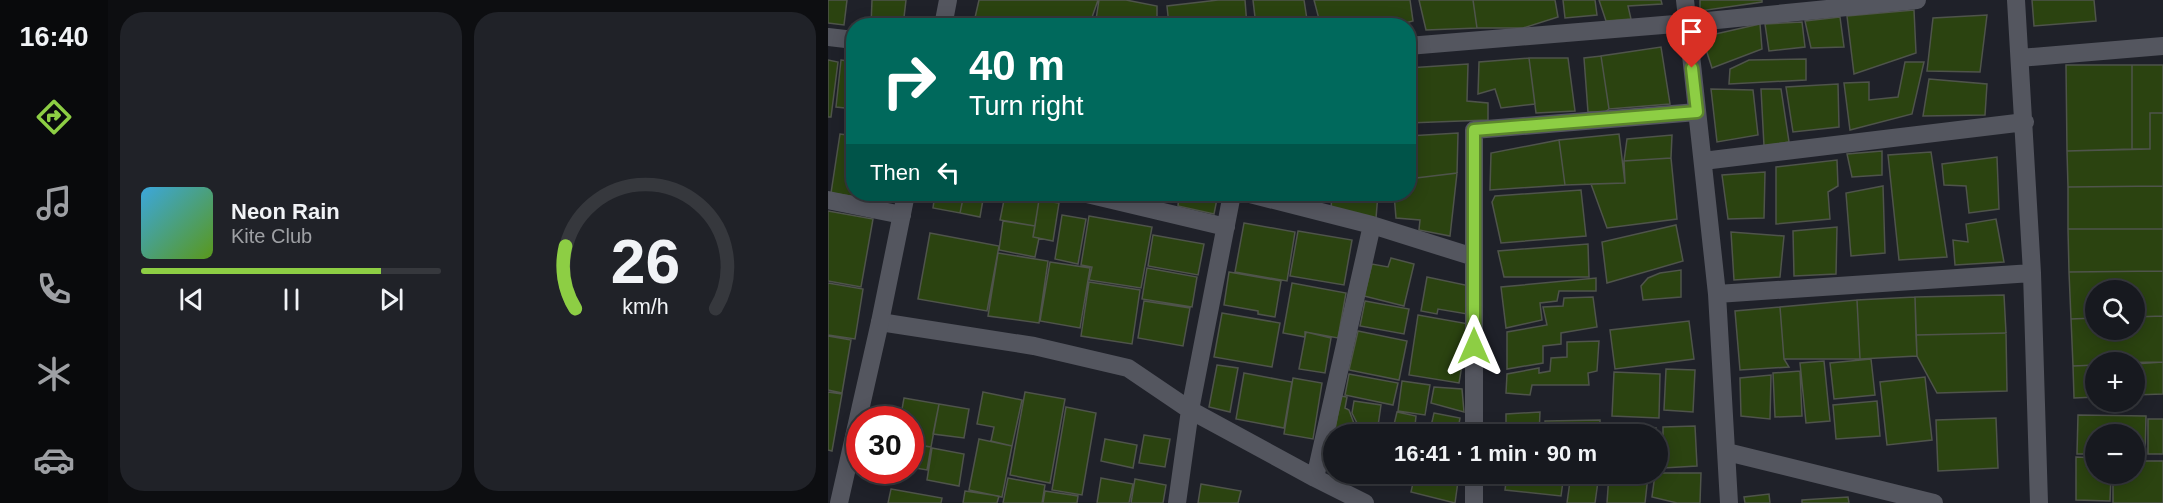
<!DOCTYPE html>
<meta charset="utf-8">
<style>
body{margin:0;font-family:Arial,sans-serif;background:#202228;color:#f1f3f6;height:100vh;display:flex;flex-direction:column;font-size:22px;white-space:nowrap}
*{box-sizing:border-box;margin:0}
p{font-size:20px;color:#9ea0a4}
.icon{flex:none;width:33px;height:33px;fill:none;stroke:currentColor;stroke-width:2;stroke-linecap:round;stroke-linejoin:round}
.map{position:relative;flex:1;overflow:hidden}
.side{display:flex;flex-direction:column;gap:12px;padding:12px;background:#0d0e11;width:720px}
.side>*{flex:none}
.top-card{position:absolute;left:18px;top:18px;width:570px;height:183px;border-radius:24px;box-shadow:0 3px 15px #0003,0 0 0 2px #36383d;background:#00695c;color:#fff;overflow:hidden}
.fabs{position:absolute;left:1257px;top:280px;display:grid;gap:12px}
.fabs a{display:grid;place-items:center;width:60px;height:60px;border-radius:50%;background:#17191f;box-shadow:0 3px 15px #0003,0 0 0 2px #36383d;font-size:30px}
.speed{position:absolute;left:18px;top:406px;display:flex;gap:12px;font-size:30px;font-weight:700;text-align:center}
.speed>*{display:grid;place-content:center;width:78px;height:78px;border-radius:50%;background:#17191f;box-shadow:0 3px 15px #0003,0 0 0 2px #36383d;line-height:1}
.speed .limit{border:9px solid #d22;background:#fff;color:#111}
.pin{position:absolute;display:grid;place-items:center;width:51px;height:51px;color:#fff;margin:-62px -26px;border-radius:50% 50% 50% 0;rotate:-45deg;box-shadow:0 0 6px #0007}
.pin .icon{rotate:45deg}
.me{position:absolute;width:66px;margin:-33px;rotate:0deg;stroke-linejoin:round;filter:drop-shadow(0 0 4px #0008)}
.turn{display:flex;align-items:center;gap:21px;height:126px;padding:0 24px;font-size:27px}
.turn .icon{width:78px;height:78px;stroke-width:2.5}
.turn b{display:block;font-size:42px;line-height:51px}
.then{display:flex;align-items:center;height:57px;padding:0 24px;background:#0003;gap:12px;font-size:22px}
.side .tile{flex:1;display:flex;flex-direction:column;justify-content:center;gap:9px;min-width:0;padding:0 21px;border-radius:24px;background:#202228}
.side .dial{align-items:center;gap:0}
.dial svg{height:156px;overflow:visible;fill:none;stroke:#36383d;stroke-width:7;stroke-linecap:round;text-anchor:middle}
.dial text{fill:#f1f3f6;stroke:none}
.song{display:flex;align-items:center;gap:18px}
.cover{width:72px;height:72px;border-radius:9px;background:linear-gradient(135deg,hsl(200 70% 55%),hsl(90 70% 35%))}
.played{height:6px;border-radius:3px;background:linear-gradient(90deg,#8dce44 80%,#36383d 80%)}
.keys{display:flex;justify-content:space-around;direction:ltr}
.side .tiles{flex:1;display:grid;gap:12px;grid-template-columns:repeat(2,1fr)}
.trip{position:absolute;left:495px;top:424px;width:345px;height:60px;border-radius:30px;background:#17191f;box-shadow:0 3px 15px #0003,0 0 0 2px #36383d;font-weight:700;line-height:60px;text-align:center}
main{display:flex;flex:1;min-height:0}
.tabs{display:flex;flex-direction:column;width:108px;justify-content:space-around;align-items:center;background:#090a0c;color:#9ea0a4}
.tabs .icon{width:42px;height:42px}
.tabs .selected{color:#8dce44}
.tabs b{font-size:27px;color:#f1f3f6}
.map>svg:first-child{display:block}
.building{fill:#2b4310;stroke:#4f544b;stroke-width:1.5}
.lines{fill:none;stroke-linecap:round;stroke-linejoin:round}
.minor{stroke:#54565f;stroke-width:18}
.tertiary{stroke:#54565f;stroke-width:18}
.route-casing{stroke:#5c862c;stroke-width:15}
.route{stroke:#8dce44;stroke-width:10}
</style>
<main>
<nav class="tabs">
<b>16:40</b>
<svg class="icon selected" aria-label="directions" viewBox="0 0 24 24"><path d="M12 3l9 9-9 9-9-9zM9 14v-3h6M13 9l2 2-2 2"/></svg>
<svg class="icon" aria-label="music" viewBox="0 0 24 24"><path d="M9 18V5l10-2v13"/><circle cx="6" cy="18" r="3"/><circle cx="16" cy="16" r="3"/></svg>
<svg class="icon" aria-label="phone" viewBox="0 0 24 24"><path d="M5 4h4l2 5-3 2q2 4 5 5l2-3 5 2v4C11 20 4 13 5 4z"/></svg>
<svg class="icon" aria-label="climate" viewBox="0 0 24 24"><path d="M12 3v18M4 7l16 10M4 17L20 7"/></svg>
<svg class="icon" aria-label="car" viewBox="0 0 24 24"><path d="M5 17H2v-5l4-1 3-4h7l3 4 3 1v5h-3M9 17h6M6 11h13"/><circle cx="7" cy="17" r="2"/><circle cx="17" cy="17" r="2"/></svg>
</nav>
<section class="side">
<div class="tiles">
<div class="tile">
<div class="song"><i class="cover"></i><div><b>Neon Rain</b><p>Kite Club</p></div></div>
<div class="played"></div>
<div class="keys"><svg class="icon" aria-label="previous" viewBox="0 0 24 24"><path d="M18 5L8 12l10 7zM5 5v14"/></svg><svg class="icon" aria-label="pause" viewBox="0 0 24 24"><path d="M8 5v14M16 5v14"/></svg><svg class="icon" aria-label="next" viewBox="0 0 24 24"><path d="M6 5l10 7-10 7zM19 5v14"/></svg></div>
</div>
<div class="tile dial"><svg viewBox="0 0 100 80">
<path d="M14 69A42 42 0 1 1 86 69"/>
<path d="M14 69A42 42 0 0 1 9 37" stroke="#8dce44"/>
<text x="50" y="56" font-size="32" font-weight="700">26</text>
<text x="50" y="72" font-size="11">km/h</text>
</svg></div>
</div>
</section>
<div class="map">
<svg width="1335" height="503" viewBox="0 0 1335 503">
<rect width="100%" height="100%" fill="#1f2129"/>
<!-- building -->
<path class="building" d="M0,0H19L16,25L0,23Z
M44,0H78L75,26H43Z
M151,0H270L261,26H165L146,22Z
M271,0H298L329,6V26H267Z
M390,0H417L419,26H341L339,6Z
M425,0H476L480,26H428Z
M486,0H582L585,21L566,26H534L533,21L492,23Z
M591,0H645L649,28L598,30Z
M645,0H727L730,17L695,28H649Z
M735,0H767L769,15L737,18Z
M771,0H833L834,4L800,6L803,19L778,21Z
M872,0H934V2L872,11Z
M1204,0H1266L1268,21L1206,26Z
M1086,10L1088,53L1026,74L1019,16Z
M1159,15L1152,72L1099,71L1105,18Z
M1012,17L1016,47L983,48L977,21Z
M974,22L977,47L941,51L937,24Z
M932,24L934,49L884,68L874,37Z
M833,47L842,104L781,109L773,56Z
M773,56L781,109L777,112H760L756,58Z
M701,58H740L747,111L708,113Z
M701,58L707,104L673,108L667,89L650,94L651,62Z
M978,59V80L901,84L902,69L921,60Z
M0,60L10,62L3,117H0Z
M13,60L26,62V109L8,107Z
M1077,62H1096L1084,114L1022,130L1016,83L1041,82V100L1070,97Z
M640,64L639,101L660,103V120L580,123V68Z
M1238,65H1304V149L1239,151Z
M1304,65H1335V113H1322V149H1304Z
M1101,79L1159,84L1157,115L1095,116Z
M1010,84L1011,127L965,132L958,87Z
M883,89L925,90L930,135L889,142Z
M933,89H953L961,142L936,146Z
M1322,113H1335V186L1240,187L1239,151L1322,149Z
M630,133L629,173L580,179V136Z
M12,134L26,136V194H56L55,201L3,193Z
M791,134L797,183L737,185L731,140Z
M844,135L843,158L796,161L799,139Z
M731,140L737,185L662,190L663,153Z
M1054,151V175L1024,177L1019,154Z
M1103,152L1119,257L1071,260L1060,155Z
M1169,157L1171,209L1141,213L1138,186L1116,185L1114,164Z
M843,158L849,219L779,228L763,184L797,183L796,161Z
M1009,160L1010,186L1000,192L1002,219L948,224V167Z
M937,172L936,218L900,219L894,175Z
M629,173L622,236L591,230L592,220L568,218L566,194H580V179Z
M1055,186L1057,253L1023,256L1018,193Z
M1335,186V229H1240V187Z
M753,190L758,236L673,243L664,202L667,196Z
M107,194H136L132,213L105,208Z
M136,194H156L152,217L132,213Z
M351,194H390L386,214L350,206Z
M504,194H550L548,218L503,209Z
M177,195L211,200L207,226L172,220Z
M211,200L231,203L225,241L205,237Z
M0,211L45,219L33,287L0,281Z
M234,215L258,219L250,264L227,259Z
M261,216L324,227L313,288L261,280L264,267L253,265Z
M1168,219L1176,262L1127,265L1125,240L1140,242L1138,224Z
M175,221L207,226L205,237L211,238L207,257L171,250Z
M416,223L467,232L459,281L407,272Z
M848,225L855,261L779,283L774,242Z
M1009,227L1008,274L966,276L965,231Z
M1240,229H1335V271L1241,272Z
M470,231L524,240L516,285L462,276Z
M903,232L956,236L952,277L906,280Z
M102,233L171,246L159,311L90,299Z
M325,235L376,244L370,275L320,266Z
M760,244L761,277H676L670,251Z
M170,253L220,261L211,323L160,316Z
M563,258L586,264L576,306L536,296L544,264L560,267Z
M222,262L262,268L252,328L212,321Z
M319,268L369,277L364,307L314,299Z
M853,270V297L815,300L813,286L820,278L832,273Z
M1335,271V316L1306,317V291H1268V318L1243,319L1241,272Z
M401,272L453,281L447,317L430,314V311L396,305Z
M599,277L642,286L639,314L610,309L609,314L593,311Z
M768,278V291H731L729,301L712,303L714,320L678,328L673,287Z
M261,282L312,290L304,344L253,336Z
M0,283L35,289L27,339L0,335Z
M464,283L518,293L510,338L477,332V337L455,333Z
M1176,295L1178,333L1088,335L1087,297Z
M765,297L769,327L733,333V344L715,346V363L679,369V332L719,325L715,307L735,306L736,298Z
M1087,297L1089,356L1032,359L1029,300Z
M1029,300L1032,359H956L952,307Z
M316,301L362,308L355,346L310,338Z
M537,301L581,309L576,334L532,326Z
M952,307L956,359L961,367L912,370L907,311Z
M394,313L452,323L444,367L386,357Z
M590,315L641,324L631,383L581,375Z
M1335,316V362L1268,363V365L1245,366L1243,319L1268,318V330H1306V317Z
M861,321L866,359L787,369L782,330Z
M530,331L579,341L571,380L521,370Z
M478,332L503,338L497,373L471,369Z
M1178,333L1179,391L1109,393L1089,356L1088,335Z
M0,336L23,340L14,393L0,390Z
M771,341L769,371L760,373L761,385H704L702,395L678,393L679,374L711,368V373L722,371L723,358L739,357V342Z
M1043,359L1047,395L1006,399L1002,363Z
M996,361L1002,421L978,423L972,363Z
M1335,362V394L1306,395V364Z
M389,365L410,368L402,412L381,407Z
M1268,365V397L1246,398L1245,366Z
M838,369L867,370L865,412L836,410Z
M972,371L974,416L947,417L945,373Z
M786,372L832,374L831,418L784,416Z
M416,373L464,382L456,428L408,419Z
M521,374L570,383L565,405L517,395Z
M943,375L942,419L913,416L912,378Z
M1097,377L1104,440L1059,445L1052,382Z
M465,378L494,383L485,439L456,434Z
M574,381L602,385L597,415L570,411Z
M606,387L634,389L636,412L603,403Z
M0,392L14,394L4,451L0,450Z
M155,392L194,400L184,446L163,441L166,427L149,424Z
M197,392L237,399L222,483L182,475Z
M513,396L519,397L517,408L521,410L527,426L526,435H506Z
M76,398L111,404L103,447L82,444V420H72Z
M526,401L553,405L550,426L529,423L524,413Z
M1049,401L1052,436L1008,439L1005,405Z
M111,404L141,409L136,438L105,434Z
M238,407L268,413L254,495L224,490Z
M569,412L588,416L586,435L564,433Z
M712,412L711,435H678V414Z
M606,413L632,418L629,435H601Z
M1250,415L1318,416L1317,455H1306V435H1268V454H1249Z
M1168,418L1170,468L1110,471L1108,420Z
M1320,419H1335V454H1320Z
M772,420V435H718L717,421Z
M793,425L828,428L827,435H792Z
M867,426L869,466L835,468V427Z
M531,428L558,432L557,435H530Z
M316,435L342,439L337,467L311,463Z
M151,439L184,446L174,497L141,490Z
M277,439L309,445L305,468L273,461Z
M82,444L103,447L99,470L82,467Z
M104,448L136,454L131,486L99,480Z
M1248,457L1268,458V474H1283L1282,501L1248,500Z
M1306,461H1335V503H1285V474H1306Z
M830,473H873L872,503H849L824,497L827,474Z
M581,474L578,485L560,481V476L550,475Z
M587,474H631L627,503L583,492Z
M679,474H736L733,496L677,490Z
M743,474H771L767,503H739Z
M781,474H793V476H820L817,503H779Z
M180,478L217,485L214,503H175Z
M273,478L305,484L301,503H269Z
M307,479L338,485L335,503H303Z
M373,484L413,491L410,503H370Z
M63,489L114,498L113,503H60Z
M137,491L171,496L169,503H135Z
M217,491L250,496L249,503H215Z
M941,494L942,503H917L916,497Z
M1020,497L1021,503H974V500Z"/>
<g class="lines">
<!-- minor -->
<path class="minor" d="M857,0L889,294L901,503
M1188,0L1204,273L1211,503
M0,37L26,40
M580,46L859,23L1089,0
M1192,58L1335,46
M875,161L1197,122
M259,194L398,227
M422,194L544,225L646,257
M0,200L74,215
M889,294L1204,273
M52,322L206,346L300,368L362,410L487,478L537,503
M646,435V130L869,112
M899,452L1106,503
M487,478L544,225
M349,503L362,410L404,194
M646,503V474"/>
<!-- tertiary -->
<path class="tertiary" d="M115,26L120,0
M11,503L52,322L78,194"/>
</g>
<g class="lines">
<defs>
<path id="route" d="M646,346V130L869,112L864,68"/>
</defs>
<!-- route casing -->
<use href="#route" class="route-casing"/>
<!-- route -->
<use href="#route" class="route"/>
</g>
</svg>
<div class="fabs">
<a><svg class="icon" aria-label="search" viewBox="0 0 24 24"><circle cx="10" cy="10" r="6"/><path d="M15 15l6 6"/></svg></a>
<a>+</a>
<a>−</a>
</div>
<div class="speed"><div class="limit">30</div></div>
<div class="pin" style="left:864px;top:68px;background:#d93025"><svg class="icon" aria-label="arrive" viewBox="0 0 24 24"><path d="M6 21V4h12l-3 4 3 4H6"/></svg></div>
<svg class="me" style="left:646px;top:346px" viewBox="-20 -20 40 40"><path d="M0-17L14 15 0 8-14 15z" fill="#8dce44" stroke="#fff" stroke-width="4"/></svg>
<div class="trip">16:41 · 1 min · 90 m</div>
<div class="top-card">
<div class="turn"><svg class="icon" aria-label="right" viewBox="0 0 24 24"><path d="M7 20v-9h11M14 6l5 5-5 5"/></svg><div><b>40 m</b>Turn right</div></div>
<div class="then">Then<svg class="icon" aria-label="left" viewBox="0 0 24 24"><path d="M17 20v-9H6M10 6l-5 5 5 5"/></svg></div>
</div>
</div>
</main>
